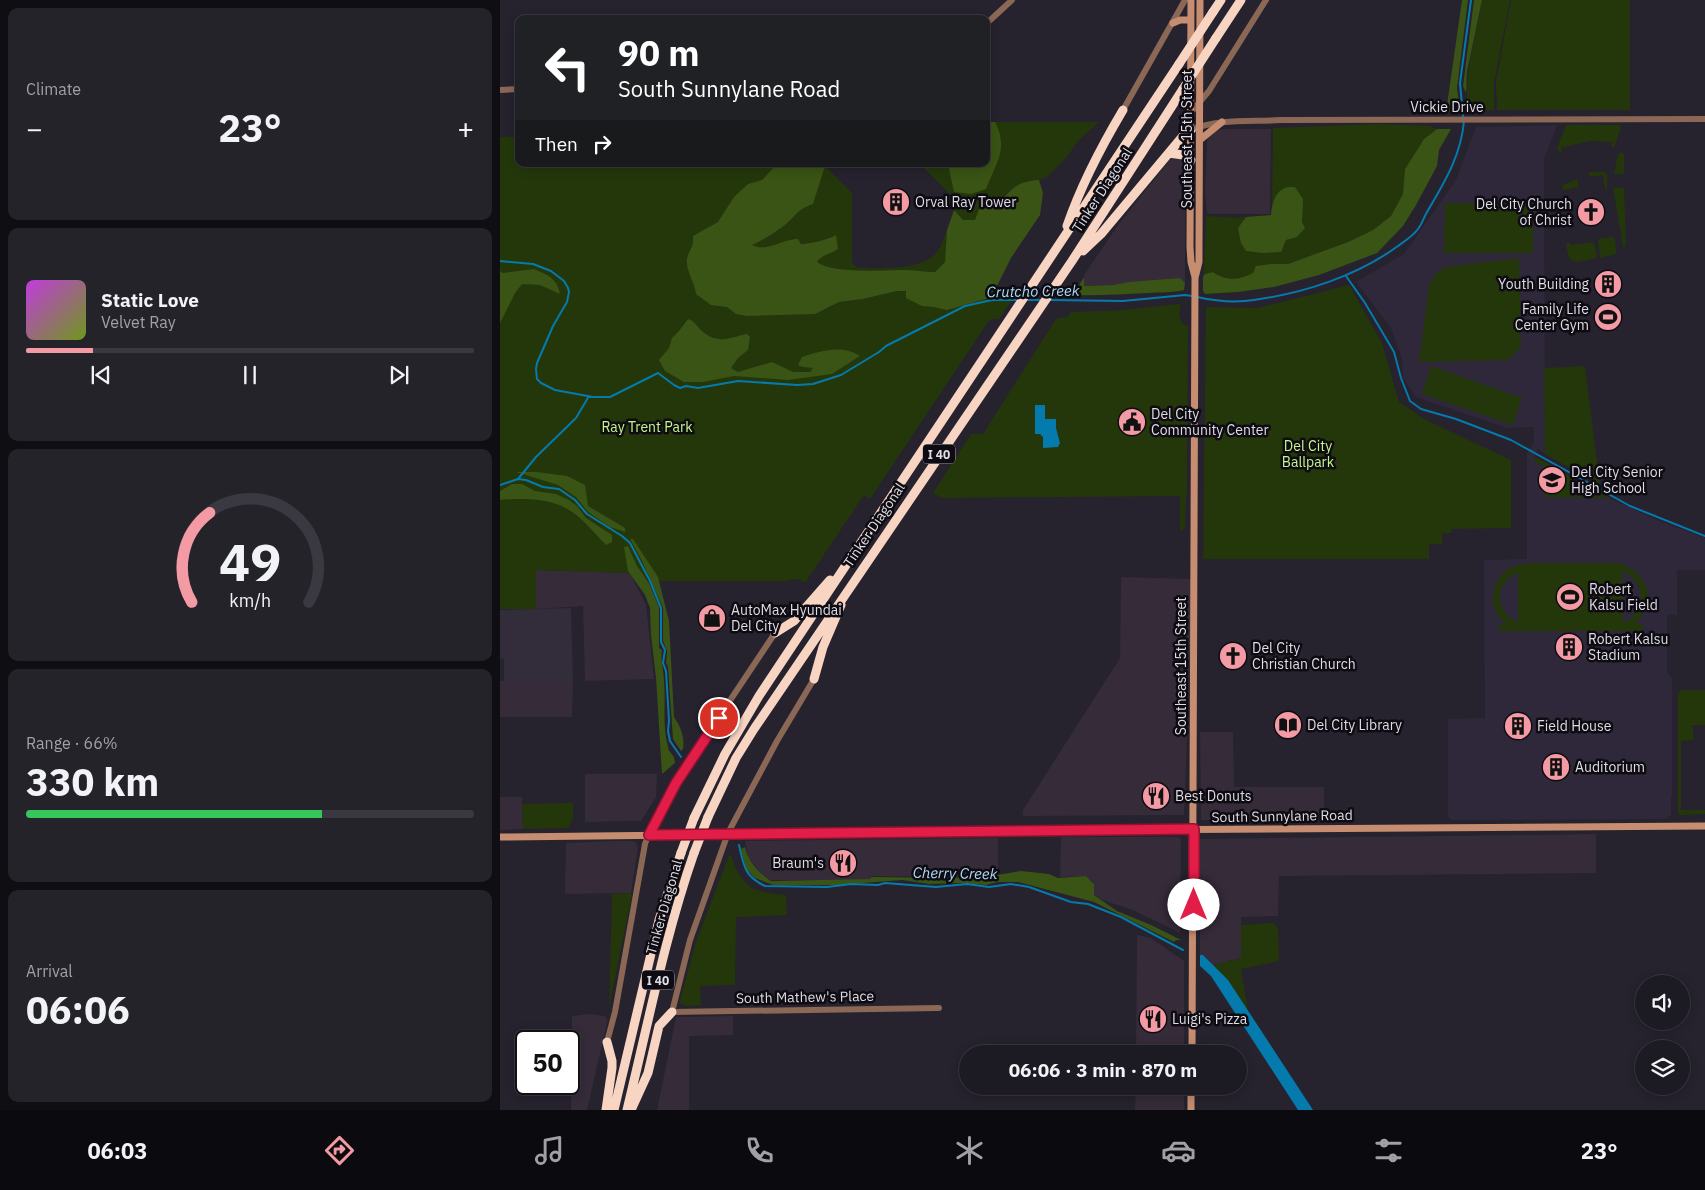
<!DOCTYPE html>
<meta charset="utf-8">
<style>
body{margin:0;font-family:"IBM Plex Sans",sans-serif;background:#25232a;color:#f1f3f6;height:100vh;display:flex;flex-direction:column;font-size:19px;white-space:nowrap}
*{box-sizing:border-box;margin:0}
p{font-size:16px;color:#a0a1a5}
.icon{flex:none;width:28px;height:28px;fill:none;stroke:currentColor;stroke-width:2;stroke-linecap:round;stroke-linejoin:round}
.map{position:relative;flex:1;overflow:hidden}
.sheet{display:flex;flex-direction:column;gap:8px;padding:8px;background:#0f0e13;width:500px}
.sheet>*{flex:none}
.guide{position:absolute;left:15px;top:15px;width:475px;height:152px;border-radius:10px;box-shadow:0 2px 12px #0003,0 0 0 1px #3a3840;background:#202124;color:#fff;overflow:hidden}
.controls{position:absolute;left:1135px;top:975px;display:grid;gap:10px}
.controls a{display:grid;place-items:center;width:55px;height:55px;border-radius:50%;background:#1c1a22;box-shadow:0 2px 12px #0003,0 0 0 1px #3a3840;font-size:25px}
.speed{position:absolute;left:15px;top:1030px;display:flex;gap:10px;font-size:25px;font-weight:700;text-align:center}
.speed>*{display:grid;place-content:center;width:65px;height:65px;border-radius:50%;background:#1c1a22;box-shadow:0 2px 12px #0003,0 0 0 1px #3a3840;line-height:1}
.speed .limit{border:2px solid #111;border-radius:8px;background:#fff;color:#111}
.pin{position:absolute;display:grid;place-items:center;width:42px;height:42px;color:#fff;margin:-21px;border:2px solid #fff;border-radius:50%;box-shadow:0 1px 5px #0007}
.me{position:absolute;width:55px;margin:-28px;rotate:0deg;stroke-linejoin:round;filter:drop-shadow(0 0 4px #0008)}
.turn{display:flex;align-items:center;gap:18px;height:105px;padding:0 20px;font-size:22px}
.turn .icon{width:65px;height:65px;stroke-width:2.5}
.turn b{display:block;font-size:35px;line-height:42px}
.then{display:flex;align-items:center;height:48px;padding:0 20px;background:#0003;gap:10px;font-size:19px}
.big{font-size:38px;font-weight:800;line-height:1.1}
.sheet .card{flex:1;display:flex;flex-direction:column;justify-content:center;gap:8px;min-width:0;padding:0 18px;border-radius:10px;background:#25232a}
.sheet .dial{align-items:center;gap:0}
.dial svg{height:130px;overflow:visible;fill:none;stroke:#3a3840;stroke-width:7;stroke-linecap:round;text-anchor:middle}
.dial text{fill:#f1f3f6;stroke:none}
.song{display:flex;align-items:center;gap:15px}
.cover{width:60px;height:60px;border-radius:8px;background:linear-gradient(135deg,hsl(290 70% 55%),hsl(80 70% 35%))}
.played{height:5px;border-radius:2px;background:linear-gradient(90deg,#f49aa4 15%,#3a3840 15%)}
.keys{display:flex;justify-content:space-around;direction:ltr}
.heat{display:flex;justify-content:space-between;align-items:center;font-size:28px;direction:ltr}
.charge{height:8px;border-radius:4px;background:linear-gradient(90deg,#34c759 66%,#3a3840 0)}
.trip{position:absolute;left:459px;top:1045px;width:288px;height:50px;border-radius:25px;background:#1c1a22;box-shadow:0 2px 12px #0003,0 0 0 1px #3a3840;font-weight:800;line-height:50px;text-align:center}
.tabs{display:flex;height:80px;justify-content:space-around;align-items:center;background:#0b0a0e;color:#a0a1a5}
.tabs .icon{width:35px;height:35px}
.tabs .current{color:#f49aa4}
.tabs b{font-size:22px;color:#f1f3f6}
main{display:flex;flex:1;min-height:0}
.map>svg:first-child{display:block}
.commercial{fill:#352b39}
.industrial{fill:#322c3b}
.built{fill:#2f283a}
.green{fill:#24370b;fill-rule:evenodd}
.forest{fill:#395414}
.water{fill:#057aad}
.lines{fill:none;stroke-linecap:round;stroke-linejoin:round}
.stream{stroke:#057aad;stroke-width:2}
.tertiary{stroke:#8b6756;stroke-width:6}
.secondary{stroke:#c68d71;stroke-width:7}
.motorway{stroke:#f8d4c2;stroke-width:9}
.motorway-bridge{stroke:#f8d4c2;stroke-width:9}
.route-casing{stroke:#92132f;stroke-width:12}
.route{stroke:#e11d48;stroke-width:9}
.labels{text-anchor:middle;dominant-baseline:central;stroke-width:5;stroke-linejoin:round;paint-order:stroke}
.shield{fill:#0e0c12;stroke:#a09ea6;stroke-width:1}
.shield-label{font-size:12px;font-weight:bold;fill:#dfdde5}
.street-label{font-size:14px;fill:#dfdde5;stroke:#0e0c12}
.poi-label{font-size:14px;fill:#dfdde5;stroke:#0e0c12;text-anchor:start}
.park-label{font-size:14px;fill:#c3f78a;stroke:#0e0c12}
.water-label{font-size:15px;font-style:italic;fill:#add8f4;stroke:#0e0c12}
</style>
<main>
<section class="sheet">
<div class="card"><p>Climate</p>
<div class="heat"><a>−</a><b class="big">23°</b><a>+</a></div>
</div>
<div class="card">
<div class="song"><i class="cover"></i><div><b>Static Love</b><p>Velvet Ray</p></div></div>
<div class="played"></div>
<div class="keys"><svg class="icon" aria-label="previous" viewBox="0 0 24 24"><path d="M18 5L8 12l10 7zM5 5v14"/></svg><svg class="icon" aria-label="pause" viewBox="0 0 24 24"><path d="M8 5v14M16 5v14"/></svg><svg class="icon" aria-label="next" viewBox="0 0 24 24"><path d="M6 5l10 7-10 7zM19 5v14"/></svg></div>
</div>
<div class="card dial"><svg viewBox="0 0 100 80">
<path d="M14 69A42 42 0 1 1 86 69"/>
<path d="M14 69A42 42 0 0 1 25 14" stroke="#f49aa4"/>
<text x="50" y="56" font-size="32" font-weight="700">49</text>
<text x="50" y="72" font-size="11">km/h</text>
</svg></div>
<div class="card"><p>Range · 66%</p><b class="big">330 km</b><div class="charge"></div></div>
<div class="card"><p>Arrival</p><b class="big">06:06</b></div>
</section>
<div class="map">
<svg width="1205" height="1110" viewBox="0 0 1205 1110">
<rect width="100%" height="100%" fill="#26222e"/>
<!-- commercial -->
<path class="commercial" d="M727,129H771L770,214H707L705,192L707,141L709,136L718,130Z
M672,157H685V283L584,286V275L618,225Z
M36,570L130,573L146,605L154,679L85,681L83,606L36,609Z
M621,577L693,579L684,815L523,816V810L620,658Z
M0,681H73L72,717H0Z
M700,732H733L734,787H824V821L701,820Z
M85,774H157L156,797L141,821L85,822Z
M0,797H22L23,829L0,830Z
M1096,834V873L779,876L778,916L741,917V958L713,965L704,955H700V839Z
M561,837H678L681,839L680,933L633,910L602,900L594,894V883L586,876L560,877Z
M498,838V874L449,877L371,876V879L355,880H271L262,874L248,857L245,841Z
M112,841H132L136,842L138,848L131,893L65,894L66,843Z
M637,935L651,938L684,961V1054H636Z
M90,1014L105,1016L107,1019V1023L87,1110H71L72,1016Z
M233,1016V1035L189,1036V1110H157L176,1017Z
M636,1086H684V1110H635Z"/>
<!-- industrial -->
<path class="industrial" d="M71,608L73,681H4V659L0,658V610Z"/>
<!-- built -->
<path class="built" d="M1057,125L1044,159L1045,454L1038,449L1034,457L1109,498L1159,521L1205,538V570H1177V615H1167V671L1172,678V794L1171,798V815L1166,819L953,820L949,818L948,814V719L985,718L984,560L1027,559V453L1034,443V427L1007,428L916,397L903,378L902,359L891,328L856,282L904,254L956,180L976,127Z"/>
<!-- green -->
<path class="green" d="M982,0H1010L994,83V110H967C964,71 976,38 982,0Z
M1011,0H1130V110H997L996,82Z
M495,122H599L579,140L566,158L547,177L539,180L527,181L510,190L500,202L475,220H463L454,210L455,202L453,197L420,164H452L449,169H494C502,150 504,141 495,122Z
M879,124L929,126L937,129L924,139L905,169L903,194L891,216L873,230L848,242L788,264H771L746,277L729,278L719,277L713,272L704,275L706,216L738,218L746,217L738,229L786,240L797,237L776,196L772,206L773,128Z
M1066,125H1120L1121,127L1114,148L1111,146L1112,142L1090,141L1061,148L1062,152L1060,153L1057,148Z
M0,137H19V164H277L262,180L248,184L236,310H325L339,302L363,299L397,291L486,296L517,293L499,319H493L488,322L370,499L364,495L305,583L299,579L284,581H161L130,573L36,570V609H0Z
M1121,152L1124,154V174H1114L1118,154Z
M325,166L352,193V263L358,268C380,268 422,271 437,252C442,246 444,237 447,230L445,262L435,272C426,272 417,271 407,270C382,269 338,275 317,262L319,258L332,253L331,239C314,239 309,250 293,238C283,244 262,252 251,245C263,241 275,233 285,225C298,214 295,211 313,204Z
M1088,172H1105L1107,175V189H1105L1103,175L1090,177Z
M1077,179L1079,187L1063,190V185Z
M1115,187L1124,188L1126,242L1124,250L1113,189Z
M945,203L1034,204L1033,253H944Z
M1112,237L1115,238L1116,254L1100,258L1098,239Z
M1069,242L1070,245L1093,242L1095,247L1097,258L1077,262L1071,260L1068,255L1066,243Z
M1019,258L1021,347L1008,360L919,362L929,286L937,272L946,267Z
M849,285L882,343L899,402L924,419L1011,460V528L952,529L951,533L942,534V544H929V559H703L706,307L758,308Z
M678,304L681,305L679,315L682,324L688,326L687,495L686,496L685,527L683,530L680,531V496L442,498L433,493L471,434H483L556,319L569,316L570,312L624,310Z
M931,366L1022,398L1013,425L922,394Z
M1085,366L1100,485L1045,454L1044,368Z
M1034,457L1045,462L1109,498L1045,497L1043,465L1036,464Z
M1031,563H1119C1148,574 1159,600 1135,623L1143,624L1142,631H999V625L1006,624C989,612 989,585 1005,572C1013,565 1022,564 1031,563ZM1122,571C1147,582 1147,611 1123,623ZM1018,572V623C994,610 993,584 1018,572Z
M1182,690H1205V725H1191L1193,728V740L1181,741V810H1205V814L1180,815L1178,813V696L1179,692Z
M73,803V819L68,828L23,829L22,804Z
M230,853C242,888 251,892 286,895L287,915L236,917L235,985L200,986L201,1005L186,1006L180,1003V1001L196,942Z
M131,893L132,895L109,1007L112,894Z
M773,923L777,926L778,930L779,961L741,969L748,1011L728,980L713,965L741,958V925Z"/>
<!-- forest -->
<path class="forest" d="M962,0H968L957,88L960,111L946,112Z
M974,0H982L967,72L966,93L963,86Z
M486,122H495C509,149 496,163 486,189L471,194L454,192L449,169L452,164H486Z
M937,129H951L939,150L937,166L916,205L903,226L877,253L819,275L774,287L738,292L705,294L703,291V277L705,274L713,272C724,281 741,280 753,273L756,266L771,264H788L848,242L873,230L891,216L903,194L905,169L924,139Z
M277,164H305L309,167L322,164L325,166L313,204C295,211 298,214 285,225C275,233 263,240 252,245C266,253 285,238 298,239L301,244C309,244 331,239 336,235L338,249C332,254 321,255 317,262C334,274 383,270 404,270C415,270 425,272 435,272L445,262L447,230L454,210L463,220H475L482,202H500C513,187 519,181 539,180L543,193L540,215L511,258L494,292L486,299L447,310L434,307L422,306L406,298V291H397L363,299L339,302L315,314L247,316L236,314L227,307L211,305L196,294C195,283 185,269 187,259C189,249 194,248 193,236L218,222L234,197L248,184L262,180Z
M788,187H795L803,199L802,222L805,228L797,237L786,240L781,252L763,253L746,251L741,243L738,228L746,217L771,215C772,204 775,190 788,187Z
M34,269C48,275 57,278 60,294L40,285L22,284L15,293L0,323V271L3,273Z
M584,277V286L614,285L629,282L680,278L685,283L684,290C672,293 661,292 648,293C622,294 599,296 573,295Z
M188,319C195,321 198,328 203,332C219,345 231,337 247,334L250,337L248,350L238,358L231,368L238,372L272,362L293,372H310L313,368L303,367L298,365L302,357C320,351 342,344 360,356L332,374L288,380L234,376L203,382H184L165,371L159,360L169,348L172,338L179,331Z
M16,472H37L67,476L85,485L88,506L125,528V532L110,527L88,512L76,497L58,485Z
M12,484H22L35,491L56,494L69,500L77,506L86,518L112,535V542L106,545C95,534 83,518 69,510C51,498 21,498 0,500V491Z
M130,539H133L158,577L169,621L174,717C181,727 185,738 183,749L181,751L173,739L168,667L166,663L167,651L163,641V608L142,561Z
M128,546L137,566L149,583L159,607V648L162,650C160,661 164,670 164,681C166,702 162,725 168,747C169,754 175,754 175,763L162,774L156,678L151,635L150,608L145,595L128,571L124,547Z
M245,847C248,861 258,872 271,881L371,879V877L451,878L497,875L521,871L549,874L558,878L586,876L594,884V895L617,911L651,925L681,940H676L674,942L594,902L518,882H498L486,885L460,883L429,884L402,880L338,885H273L255,878L246,869L241,849Z"/>
<!-- water -->
<path class="water" d="M535,405H545V419H556V428L560,443L558,447L543,448V437L540,434H535Z
M700,955H703L728,980L813,1110H798L711,976L700,966Z"/>
<g class="lines">
<!-- stream -->
<path class="stream" d="M963,117L960,83L971,0
M0,261L33,264L51,271L64,281L68,288L69,292L67,302L53,326L37,363L36,369L37,379L41,383L55,390L93,397H110L158,373L174,385L180,388L186,386L198,388L238,381L297,385L313,384L341,375L379,352L386,346L465,306L492,300H518
M846,276L865,303L894,352L901,378L910,401L921,409L956,419L1011,440L1130,506L1205,536
M697,297C715,301 735,303 754,300C804,293 857,276 898,246C905,241 914,235 918,229C922,224 924,217 927,212C944,183 961,156 964,121
M525,300H543
M550,300L623,301L685,295L692,296
M18,479L36,457L76,418L89,396
M0,485L18,479L26,480L43,487L59,489L75,500L87,514L122,536L130,543L150,581L161,608V642L165,650L163,663L166,671L169,720L168,731L170,741L181,757
M239,845C244,866 244,876 265,886L327,887L351,884L378,885L385,883L436,887L467,884L489,887L511,884L529,887L571,902L588,904L621,917L683,950"/>
<!-- tertiary -->
<path class="tertiary" d="M486,24L512,0
M0,90L19,89
M623,110L685,0
M692,111L709,91L766,0
M691,130C719,118 751,122 781,120L1205,119
M314,679L277,741L228,833L190,940L172,1012L439,1008
M107,1042L115,1012L145,844L152,826L175,783L275,633"/>
<!-- secondary -->
<path class="secondary" d="M691,0L690,247L691,262L695,277
M673,23L680,20H691
M701,139L722,122
M0,837L614,830L1205,826
M692,1054C693,795 695,536 695,278L699,262V247L700,0
M691,1110V1086"/>
<!-- motorway -->
<path class="motorway" d="M713,12L721,0
M716,38L741,0
M669,153L683,155L691,160
M567,226C581,185 601,147 623,110
M583,251L601,234L683,136L691,130
M275,633L294,621L330,580
M314,679L323,647L341,605
M208,817L236,758L254,729L572,261L683,89
M194,818L225,754L259,696L679,64
M132,1108L148,1073L159,1026L172,1012
M106,1110L112,1068V1061L107,1042
M114,1110L159,920L181,853
M127,1110C148,1024 165,936 194,853"/>
<!-- motorway-bridge -->
<path class="motorway-bridge" d="M679,64L713,12
M683,89L716,38
M181,853L194,818
M194,853L208,817"/>
</g>
<g class="lines">
<defs>
<path id="route" d="M219,718L176,783L149,835L694,829V905"/>
</defs>
<!-- route casing -->
<use href="#route" class="route-casing"/>
<!-- route -->
<use href="#route" class="route"/>
</g>
<!-- icons -->
<defs>
<symbol id="building-disc" viewBox="-11 -11 22 22"><circle r="9.5" fill="#f49aa4" stroke="#0e0c12"/><path d="M-4-6H4V6H1V3H-1V6H-4ZM-2.5-4.3h1.7v1.8h-1.7ZM.8-4.3h1.7v1.8H.8ZM-2.5-1h1.7V.8h-1.7ZM.8-1h1.7V.8H.8Z" fill="#111"/></symbol>
<symbol id="church-disc" viewBox="-11 -11 22 22"><circle r="9.5" fill="#f49aa4" stroke="#0e0c12"/><path d="M-1.2-6h2.4v3.5h3.3v2.4h-3.3V6h-2.4V-.1h-3.3v-2.4h3.3Z" fill="#111"/></symbol>
<symbol id="stadium-disc" viewBox="-11 -11 22 22"><circle r="9.5" fill="#f49aa4" stroke="#0e0c12"/><path d="M0-5a6.5 5 0 1 0 0 10a6.5 5 0 1 0 0-10ZM-3.5-1.8h7v3.6h-7Z" fill="#111"/></symbol>
<symbol id="civic-disc" viewBox="-11 -11 22 22"><circle r="9.5" fill="#f49aa4" stroke="#0e0c12"/><path d="M-.6-6.5H3V-4.5H.6V-3L4-1V1h2V6H-6V1h2V-1L-.6-3ZM-1.2 2.5V6h2.4V2.5Z" fill="#111"/></symbol>
<symbol id="school-disc" viewBox="-11 -11 22 22"><circle r="9.5" fill="#f49aa4" stroke="#0e0c12"/><path d="M0-5L7-2L0 1L-7-2ZM-4 1L0 2.5L4 1V4Q0 6-4 4Z" fill="#111"/></symbol>
<symbol id="shop-disc" viewBox="-11 -11 22 22"><circle r="9.5" fill="#f49aa4" stroke="#0e0c12"/><path d="M-5-2.5h2.3a2.7 3.5 0 0 1 5.4 0H5L5.5 6h-11ZM-1.5-2.5h3a1.5 2.3 0 0 0-3 0Z" fill="#111"/></symbol>
<symbol id="library-disc" viewBox="-11 -11 22 22"><circle r="9.5" fill="#f49aa4" stroke="#0e0c12"/><path d="M-6-4Q-3-5.5-.7-3.5V5Q-3 3-6 4ZM6-4Q3-5.5 .7-3.5V5Q3 3 6 4Z" fill="#111"/></symbol>
<symbol id="restaurant-disc" viewBox="-11 -11 22 22"><circle r="9.5" fill="#f49aa4" stroke="#0e0c12"/><path d="M-5-6h1v4h1v-4h1v4h1v-4h1v5L-1.5 .5V6h-2V.5L-5-1ZM5-6V6H3V1.5H1.5Q1.5-4 5-6Z" fill="#111"/></symbol>
</defs>
<g fill-rule="evenodd">
<use href="#building-disc" x="380" y="186" width="32" height="32"/>
<use href="#church-disc" x="1075" y="196" width="32" height="32"/>
<use href="#building-disc" x="1092" y="268" width="32" height="32"/>
<use href="#stadium-disc" x="1092" y="301" width="32" height="32"/>
<use href="#civic-disc" x="616" y="406" width="32" height="32"/>
<use href="#school-disc" x="1036" y="464" width="32" height="32"/>
<use href="#stadium-disc" x="1054" y="581" width="32" height="32"/>
<use href="#shop-disc" x="196" y="602" width="32" height="32"/>
<use href="#building-disc" x="1053" y="631" width="32" height="32"/>
<use href="#church-disc" x="717" y="640" width="32" height="32"/>
<use href="#library-disc" x="772" y="709" width="32" height="32"/>
<use href="#building-disc" x="1002" y="710" width="32" height="32"/>
<use href="#building-disc" x="1040" y="751" width="32" height="32"/>
<use href="#restaurant-disc" x="640" y="780" width="32" height="32"/>
<use href="#restaurant-disc" x="327" y="847" width="32" height="32"/>
<use href="#restaurant-disc" x="637" y="1003" width="32" height="32"/>
</g>
<g class="labels">
<!-- shield labels -->
<g class="shield">
<rect x="423" y="444.5" width="32" height="19" rx="4"/>
<rect x="142" y="970.5" width="32" height="19" rx="4"/>
</g>
<g class="shield-label">
<text x="439" y="454">I 40</text>
<text x="158" y="980">I 40</text>
</g>
<!-- street labels -->
<g class="street-label">
<text x="947" y="107">Vickie Drive</text>
<text transform="translate(687 139) rotate(-90)">Southeast 15th Street</text>
<text transform="translate(602 190) rotate(-57)">Tinker Diagonal</text>
<text transform="translate(374 525) rotate(-56)">Tinker Diagonal</text>
<text transform="translate(681 666) rotate(-90)">Southeast 15th Street</text>
<text transform="translate(782 816) rotate(-1)">South Sunnylane Road</text>
<text transform="translate(164 907) rotate(-74)">Tinker Diagonal</text>
<text transform="translate(305 997) rotate(-1)">South Mathew's Place</text>
</g>
<!-- poi labels -->
<g class="poi-label">
<text x="415" y="202">Orval Ray Tower</text>
<text x="1072" y="204" text-anchor="end">Del City Church<tspan x="1072" dy="16">of Christ</tspan></text>
<text x="1089" y="284" text-anchor="end">Youth Building</text>
<text x="1089" y="309" text-anchor="end">Family Life<tspan x="1089" dy="16">Center Gym</tspan></text>
<text x="651" y="414">Del City<tspan x="651" dy="16">Community Center</tspan></text>
<text x="1071" y="472">Del City Senior<tspan x="1071" dy="16">High School</tspan></text>
<text x="1089" y="589">Robert<tspan x="1089" dy="16">Kalsu Field</tspan></text>
<text x="231" y="610">AutoMax Hyundai<tspan x="231" dy="16">Del City</tspan></text>
<text x="1088" y="639">Robert Kalsu<tspan x="1088" dy="16">Stadium</tspan></text>
<text x="752" y="648">Del City<tspan x="752" dy="16">Christian Church</tspan></text>
<text x="807" y="725">Del City Library</text>
<text x="1037" y="726">Field House</text>
<text x="1075" y="767">Auditorium</text>
<text x="675" y="796">Best Donuts</text>
<text x="324" y="863" text-anchor="end">Braum's</text>
<text x="672" y="1019">Luigi's Pizza</text>
</g>
<!-- park labels -->
<g class="park-label">
<text x="147" y="427">Ray Trent Park</text>
<text x="808" y="446">Del City<tspan x="808" dy="16">Ballpark</tspan></text>
</g>
<!-- water labels -->
<g class="water-label">
<text transform="translate(533 291) rotate(-1)">Crutcho Creek</text>
<text transform="translate(455 873) rotate(1)">Cherry Creek</text>
</g>
</g>
</svg>
<div class="controls">
<a><svg class="icon" aria-label="sound" viewBox="0 0 24 24"><path d="M4 9h4l5-4v14l-5-4H4zM17 9q2 3 0 6"/></svg></a>
<a><svg class="icon" aria-label="layers" viewBox="0 0 24 24"><path d="M12 4l9 5-9 5-9-5zM3 14l9 5 9-5"/></svg></a>
</div>
<div class="speed"><div class="limit">50</div></div>
<div class="pin" style="left:219px;top:718px;background:#d93025"><svg class="icon" aria-label="arrive" viewBox="0 0 24 24"><path d="M6 21V4h12l-3 4 3 4H6"/></svg></div>
<svg class="me" style="left:694px;top:905px" viewBox="-20 -20 40 40"><circle r="19" fill="#fff"/><path d="M0-13L10 11 0 6-10 11z" fill="#e11d48"/></svg>
<div class="trip">06:06 · 3 min · 870 m</div>
<div class="guide">
<div class="turn"><svg class="icon" aria-label="left" viewBox="0 0 24 24"><path d="M17 20v-9H6M10 6l-5 5 5 5"/></svg><div><b>90 m</b>South Sunnylane Road</div></div>
<div class="then">Then<svg class="icon" aria-label="right" viewBox="0 0 24 24"><path d="M7 20v-9h11M14 6l5 5-5 5"/></svg></div>
</div>
</div>
</main>
<nav class="tabs">
<b>06:03</b>
<svg class="icon current" aria-label="directions" viewBox="0 0 24 24"><path d="M12 3l9 9-9 9-9-9zM9 14v-3h6M13 9l2 2-2 2"/></svg>
<svg class="icon" aria-label="music" viewBox="0 0 24 24"><path d="M9 18V5l10-2v13"/><circle cx="6" cy="18" r="3"/><circle cx="16" cy="16" r="3"/></svg>
<svg class="icon" aria-label="phone" viewBox="0 0 24 24"><path d="M5 4h4l2 5-3 2q2 4 5 5l2-3 5 2v4C11 20 4 13 5 4z"/></svg>
<svg class="icon" aria-label="climate" viewBox="0 0 24 24"><path d="M12 3v18M4 7l16 10M4 17L20 7"/></svg>
<svg class="icon" aria-label="car" viewBox="0 0 24 24"><path d="M5 17H2v-5l4-1 3-4h7l3 4 3 1v5h-3M9 17h6M6 11h13"/><circle cx="7" cy="17" r="2"/><circle cx="17" cy="17" r="2"/></svg>
<svg class="icon" aria-label="filters" viewBox="0 0 24 24"><path d="M4 7h16M4 17h16"/><circle cx="9" cy="7" r="2"/><circle cx="15" cy="17" r="2"/></svg>
<b>23°</b>
</nav>
